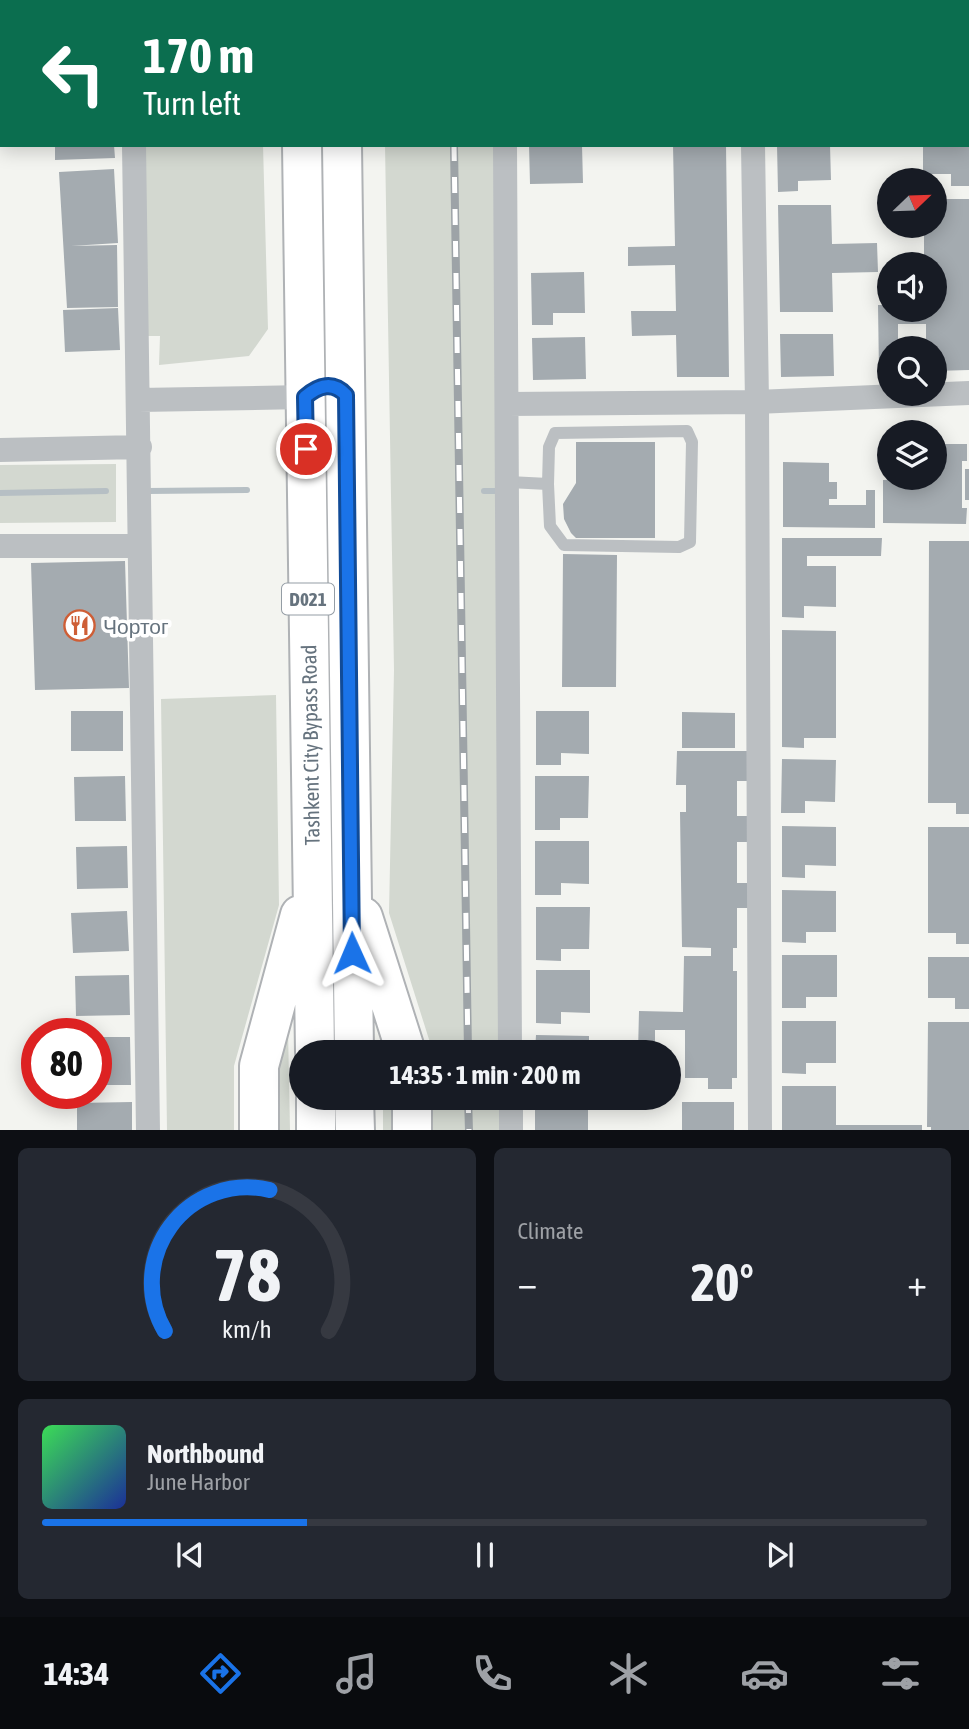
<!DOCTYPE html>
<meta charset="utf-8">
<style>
body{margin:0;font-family:"Asap Condensed",sans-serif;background:#242831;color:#f1f3f6;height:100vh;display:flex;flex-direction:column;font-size:26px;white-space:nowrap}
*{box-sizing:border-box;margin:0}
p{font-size:23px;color:#9ea1a6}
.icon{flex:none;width:38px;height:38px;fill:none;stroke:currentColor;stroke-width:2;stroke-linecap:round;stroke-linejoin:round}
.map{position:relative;height:1130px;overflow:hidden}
.sheet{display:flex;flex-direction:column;gap:18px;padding:18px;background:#0d0f14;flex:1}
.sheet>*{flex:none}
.hud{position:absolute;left:0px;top:0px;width:970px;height:147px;box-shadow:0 4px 18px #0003;background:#0b6e4f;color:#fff;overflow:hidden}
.needle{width:46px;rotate:67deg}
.buttons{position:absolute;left:877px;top:168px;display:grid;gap:14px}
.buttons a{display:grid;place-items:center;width:70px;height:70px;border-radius:50%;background:#171b24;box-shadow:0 4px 18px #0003;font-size:35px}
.speed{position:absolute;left:21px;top:1018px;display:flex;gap:14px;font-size:35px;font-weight:700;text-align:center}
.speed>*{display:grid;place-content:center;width:91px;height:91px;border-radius:50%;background:#171b24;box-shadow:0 4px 18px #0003;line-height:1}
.speed .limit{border:10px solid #d22;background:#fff;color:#111}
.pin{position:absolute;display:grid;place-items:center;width:60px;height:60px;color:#fff;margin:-30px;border:4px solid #fff;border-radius:50%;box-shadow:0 2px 7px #0007}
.me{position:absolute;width:77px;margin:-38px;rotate:359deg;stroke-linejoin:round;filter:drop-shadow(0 0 5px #0008)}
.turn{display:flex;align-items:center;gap:24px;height:147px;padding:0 28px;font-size:32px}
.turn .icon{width:91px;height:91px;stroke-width:2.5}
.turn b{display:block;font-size:49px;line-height:60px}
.big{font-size:52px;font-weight:700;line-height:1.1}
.sheet .card{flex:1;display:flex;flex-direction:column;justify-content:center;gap:10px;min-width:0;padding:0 24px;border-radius:10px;background:#242831}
.sheet .dial{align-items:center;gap:0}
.dial svg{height:182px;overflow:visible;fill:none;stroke:#363941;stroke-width:7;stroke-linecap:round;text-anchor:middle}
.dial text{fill:#f1f3f6;stroke:none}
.song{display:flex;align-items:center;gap:21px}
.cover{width:84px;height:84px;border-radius:10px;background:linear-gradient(135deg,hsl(130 70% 55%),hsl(230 70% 35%))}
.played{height:7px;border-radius:4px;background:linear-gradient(90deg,#1a73e8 30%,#363941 30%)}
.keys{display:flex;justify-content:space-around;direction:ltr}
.heat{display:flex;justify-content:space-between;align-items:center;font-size:38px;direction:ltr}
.sheet .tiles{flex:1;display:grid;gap:18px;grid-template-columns:1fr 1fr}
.card:last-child{grid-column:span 2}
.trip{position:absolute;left:289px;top:1040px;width:392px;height:70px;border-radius:35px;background:#171b24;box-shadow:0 4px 18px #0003;font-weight:700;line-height:70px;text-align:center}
.menu{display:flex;height:112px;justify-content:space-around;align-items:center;background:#090b0e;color:#9ea1a6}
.menu .icon{width:49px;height:49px}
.menu .selected{color:#1a73e8}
.menu b{font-size:32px;color:#f1f3f6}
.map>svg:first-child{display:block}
.green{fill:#d3d8d0}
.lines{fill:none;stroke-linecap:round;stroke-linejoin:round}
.stream{stroke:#b6bfc4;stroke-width:6}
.building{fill:#a4abb0}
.highway-casing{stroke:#afb2b5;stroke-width:42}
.lane{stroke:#bbbfc2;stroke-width:12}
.street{stroke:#bbbfc2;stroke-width:24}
.highway{stroke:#fff;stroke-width:38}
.rail-casing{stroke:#9da3a7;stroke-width:8}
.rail{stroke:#fff;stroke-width:5;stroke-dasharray:16;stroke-linecap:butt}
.route-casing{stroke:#114b97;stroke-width:18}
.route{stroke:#1a73e8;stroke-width:12}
.labels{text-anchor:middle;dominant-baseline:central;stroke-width:7;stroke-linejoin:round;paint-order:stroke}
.shield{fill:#fff;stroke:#949da5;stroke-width:2}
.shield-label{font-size:19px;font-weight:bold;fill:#66737e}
.poi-label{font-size:21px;fill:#66737e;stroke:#fff;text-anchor:start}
.street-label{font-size:21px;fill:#66737e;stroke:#fff}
</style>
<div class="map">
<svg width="969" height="1131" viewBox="0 0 969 1131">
<rect width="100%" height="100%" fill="#f3f4f0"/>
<!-- green -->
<path class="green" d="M143,145H263L268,329L249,356L159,365L160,336H146Z
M385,145H494L502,1052H433L389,913L394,670Z
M116,464V522L0,523V465Z
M276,695L279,905L234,1066V1130H167L161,699Z
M288,1029L290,1130H274V1066Z
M383,1097H402V1130H383Z
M433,1097H502V1130H433Z"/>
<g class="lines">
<!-- stream -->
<path class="stream" d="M148,491L247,490
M484,491H495
M0,493L106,491"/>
</g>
<!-- building -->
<path class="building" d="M55,145H114L115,158L55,160Z
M529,145H582L583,183L530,184Z
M673,145H726L729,377H677L676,335L632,336L631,311H676L675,265L628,266V247L675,246Z
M777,145H830L831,180L798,181V191L778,192Z
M923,145H969V186H951V174H923Z
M114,169L118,243L71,246L117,245L118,307L67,308L59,172Z
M934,199H969V370L934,371V348H926V324H898V348H889V373H879L878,305H889V310H934V264H924V226H934Z
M778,205H831L832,244L877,243L878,272L832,273L833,312H780Z
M584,272L585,313H553V325H532L531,273Z
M118,308L120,350L65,352L63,310Z
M780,334H833L834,376L781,377Z
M585,337L586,379L533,380L532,338Z
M881,440H889V462H881Z
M576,442H655V538H576L571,533L564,519L563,504L576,483Z
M934,444H967V461H962V508H967L966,524L883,523V480L934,478Z
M783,462L829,463V482H837V499H829V505H866V490H875V528L783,527Z
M965,469H969V500H965Z
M782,538H882L881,556H807V566H836V607L804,606V618L782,617Z
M929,541H969V814H956V803H928Z
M563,554L617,555L616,687H562Z
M125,561L129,688L35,690L31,563Z
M782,630L836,631V738H804V748L782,747Z
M71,711H123V751H71Z
M536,711H589V754L561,753V765H536Z
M682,712L735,713V748H682Z
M677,751H749L750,781H737V816H748V842H737V883H748V908H737V948H733V971H737V1078H732V1089H708V1078H685V1030H655V1052H638L639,1011L683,1012L684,956H711V948L682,947L680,812H686V785H676Z
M782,759L836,760L835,802L805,801V813H781Z
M125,776L126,821H75L74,777Z
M535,776H589L588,818H560V830H535Z
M782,826L836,827V866L805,865V878L782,877Z
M928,827H969V944H956V933H928Z
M535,841H589V884L561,883V895H535Z
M127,846L128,888L77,889L76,847Z
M782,890L836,891V932H806V943L782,942Z
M536,907H590L589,949H561V961L536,960Z
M127,911L129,951L73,953L71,913Z
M782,955H837V997H806V1008H782Z
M928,957H969V1009H955V998H928Z
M536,970H590V1013L561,1012V1024L536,1023Z
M129,975L130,1015L76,1016L75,976Z
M782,1021H836V1063H806V1074L782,1073Z
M928,1022H969V1131H931V1127H927Z
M536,1035L589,1036V1052H535Z
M96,1037H130L131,1085H96Z
M782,1086H836V1125H922V1131H782Z
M535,1101L588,1102V1131H535Z
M132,1102V1131H77V1103Z
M682,1102H734V1131H682Z"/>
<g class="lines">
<defs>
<path id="highway" d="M299,0V2
M339,0V2
M302,145L315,1052
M342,145L354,1052
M363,917L406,1052
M316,1097V1131
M354,1097L355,1131
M412,1097V1131
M259,1131V1066L300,915"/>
</defs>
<!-- highway casing -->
<use href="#highway" class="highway-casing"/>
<!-- lane -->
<path class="lane" d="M509,482L548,484L549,447L555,433L687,431L692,442L690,542L679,547L564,545L550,526L548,484"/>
<!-- street -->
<path class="street" d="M131,0V2
M504,0V2
M750,0V2
M134,145L148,1131
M505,145L510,1052
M753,145L757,402L760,1131
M139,400L305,397
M508,404L757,402L969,393
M0,450L140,447
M0,546H139
M511,1097V1131"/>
<!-- highway -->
<use href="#highway" class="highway"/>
<defs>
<path id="rail" d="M452,0V2
M454,145L468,1052
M468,1097L469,1131"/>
</defs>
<!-- rail casing -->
<use href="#rail" class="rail-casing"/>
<!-- rail -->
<use href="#rail" class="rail"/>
</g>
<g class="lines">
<defs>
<path id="route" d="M306,449L305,397C319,385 333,381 346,395L352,953"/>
</defs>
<!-- route casing -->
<use href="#route" class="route-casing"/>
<!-- route -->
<use href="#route" class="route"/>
</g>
<!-- icons -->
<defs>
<symbol id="restaurant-ring" viewBox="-11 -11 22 22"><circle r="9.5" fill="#fff" stroke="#ce5e36" stroke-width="1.5"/><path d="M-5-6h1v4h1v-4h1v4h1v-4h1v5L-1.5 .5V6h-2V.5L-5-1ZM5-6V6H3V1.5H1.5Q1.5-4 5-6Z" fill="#ce5e36"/></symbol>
</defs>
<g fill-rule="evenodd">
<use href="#restaurant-ring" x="62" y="608" width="35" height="35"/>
</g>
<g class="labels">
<!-- shield labels -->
<rect class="shield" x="282" y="583.5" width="52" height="31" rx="5"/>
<g class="shield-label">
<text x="308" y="599">D021</text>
</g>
<!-- poi labels -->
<g class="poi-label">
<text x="103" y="626">Чортог</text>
</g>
<!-- street labels -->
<g class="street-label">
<text transform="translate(310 745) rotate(-91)">Tashkent City Bypass Road</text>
</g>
</g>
</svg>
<div class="buttons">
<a><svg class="needle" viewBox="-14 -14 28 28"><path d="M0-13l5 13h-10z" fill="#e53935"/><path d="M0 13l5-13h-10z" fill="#9ea1a6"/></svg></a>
<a><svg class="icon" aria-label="sound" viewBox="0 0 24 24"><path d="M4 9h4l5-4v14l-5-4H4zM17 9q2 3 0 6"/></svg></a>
<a><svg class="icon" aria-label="search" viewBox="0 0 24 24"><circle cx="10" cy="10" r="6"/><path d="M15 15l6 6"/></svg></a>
<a><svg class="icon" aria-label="layers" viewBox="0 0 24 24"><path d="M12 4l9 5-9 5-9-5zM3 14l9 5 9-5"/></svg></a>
</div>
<div class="speed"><div class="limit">80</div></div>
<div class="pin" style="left:306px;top:449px;background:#d93025"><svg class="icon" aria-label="arrive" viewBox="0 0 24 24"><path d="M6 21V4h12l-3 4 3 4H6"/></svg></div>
<svg class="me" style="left:352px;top:953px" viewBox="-20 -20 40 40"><path d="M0-17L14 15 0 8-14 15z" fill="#1a73e8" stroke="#fff" stroke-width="4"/></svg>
<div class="trip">14:35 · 1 min · 200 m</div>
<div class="hud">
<div class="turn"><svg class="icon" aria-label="left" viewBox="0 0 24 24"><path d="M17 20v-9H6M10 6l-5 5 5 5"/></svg><div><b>170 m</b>Turn left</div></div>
</div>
</div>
<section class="sheet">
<div class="tiles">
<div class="card dial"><svg viewBox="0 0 100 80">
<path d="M14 69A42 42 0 1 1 86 69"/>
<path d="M14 69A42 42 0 0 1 60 7" stroke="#1a73e8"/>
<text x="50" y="56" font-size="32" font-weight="700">78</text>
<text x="50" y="72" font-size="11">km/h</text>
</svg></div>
<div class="card"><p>Climate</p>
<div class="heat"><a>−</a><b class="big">20°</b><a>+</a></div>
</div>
<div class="card">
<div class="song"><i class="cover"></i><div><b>Northbound</b><p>June Harbor</p></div></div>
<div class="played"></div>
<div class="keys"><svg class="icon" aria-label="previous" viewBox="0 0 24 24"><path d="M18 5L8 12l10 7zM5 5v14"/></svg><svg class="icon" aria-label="pause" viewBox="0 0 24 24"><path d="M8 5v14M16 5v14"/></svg><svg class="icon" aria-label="next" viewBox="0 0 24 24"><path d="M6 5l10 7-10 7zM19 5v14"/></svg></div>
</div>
</div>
</section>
<nav class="menu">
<b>14:34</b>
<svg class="icon selected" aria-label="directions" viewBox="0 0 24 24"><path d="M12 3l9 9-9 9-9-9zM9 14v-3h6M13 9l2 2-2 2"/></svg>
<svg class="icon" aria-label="music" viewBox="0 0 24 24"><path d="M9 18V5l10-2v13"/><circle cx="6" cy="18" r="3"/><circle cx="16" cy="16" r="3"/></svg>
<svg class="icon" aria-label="phone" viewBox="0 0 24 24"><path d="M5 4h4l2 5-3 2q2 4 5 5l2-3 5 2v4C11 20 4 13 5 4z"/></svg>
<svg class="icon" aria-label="climate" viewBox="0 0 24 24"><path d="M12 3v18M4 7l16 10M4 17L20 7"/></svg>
<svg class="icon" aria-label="car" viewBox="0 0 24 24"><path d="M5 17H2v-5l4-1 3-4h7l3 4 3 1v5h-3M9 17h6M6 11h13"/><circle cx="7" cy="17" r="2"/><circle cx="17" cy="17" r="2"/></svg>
<svg class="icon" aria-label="filters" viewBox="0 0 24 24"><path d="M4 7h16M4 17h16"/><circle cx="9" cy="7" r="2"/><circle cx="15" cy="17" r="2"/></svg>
</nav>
